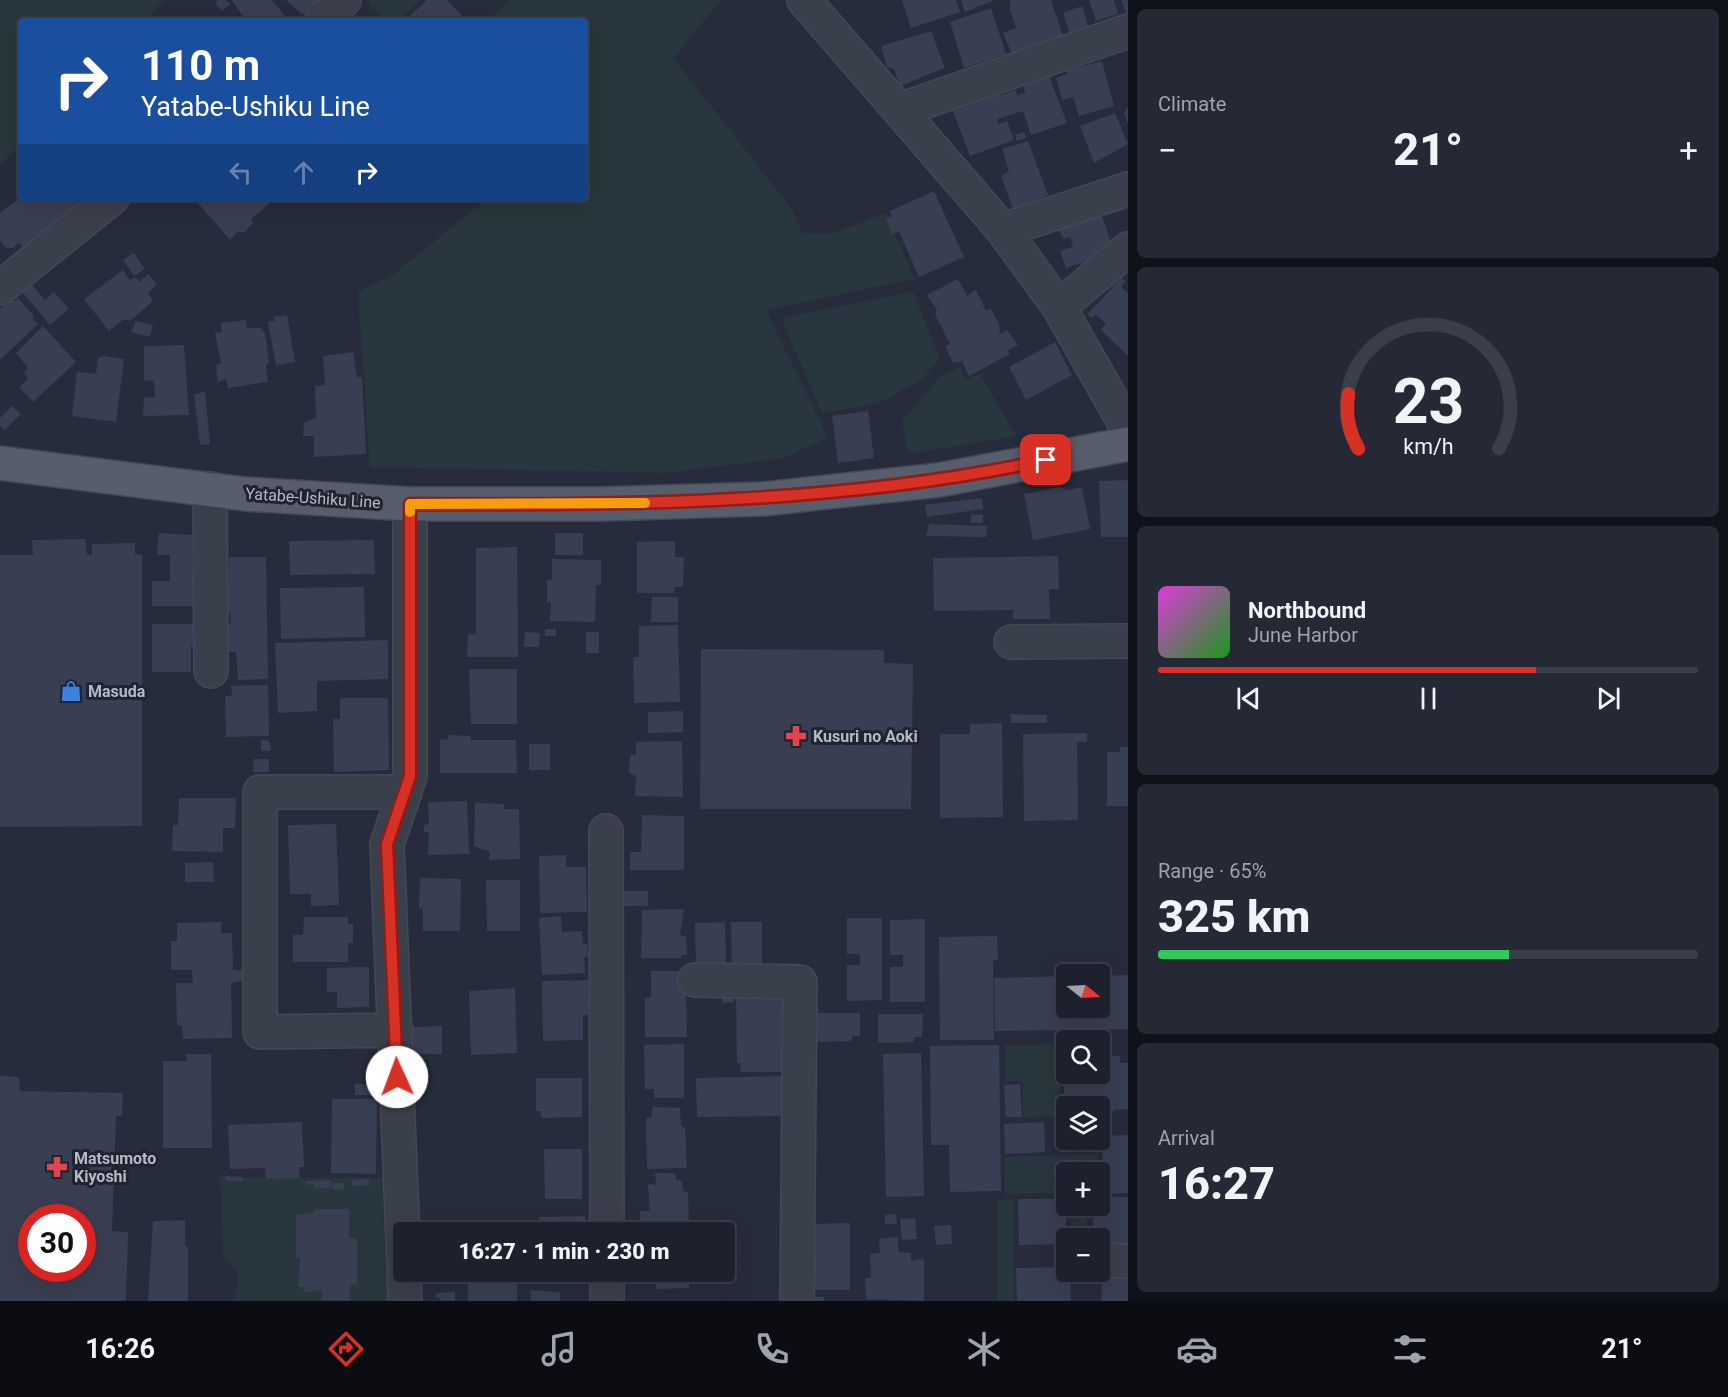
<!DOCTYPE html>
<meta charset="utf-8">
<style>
body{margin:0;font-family:Roboto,sans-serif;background:#252935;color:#f1f3f6;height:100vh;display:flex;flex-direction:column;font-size:22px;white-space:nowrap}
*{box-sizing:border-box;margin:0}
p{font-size:20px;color:#a0a3aa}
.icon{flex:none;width:33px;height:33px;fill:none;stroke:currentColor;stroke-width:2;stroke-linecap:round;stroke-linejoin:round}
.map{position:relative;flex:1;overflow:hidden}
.drawer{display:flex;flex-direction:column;gap:9px;padding:9px;background:#0f1219;width:600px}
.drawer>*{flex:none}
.banner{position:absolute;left:18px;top:18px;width:570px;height:183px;border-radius:6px;box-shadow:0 6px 24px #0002,0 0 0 2px #3a3e49;background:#1a4fa0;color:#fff;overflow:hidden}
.needle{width:39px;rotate:108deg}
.controls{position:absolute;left:1056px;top:964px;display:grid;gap:12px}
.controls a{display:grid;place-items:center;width:54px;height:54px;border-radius:6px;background:#1c212d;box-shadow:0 6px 24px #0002,0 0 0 2px #3a3e49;font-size:30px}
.speed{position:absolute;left:18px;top:1204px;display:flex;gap:12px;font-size:30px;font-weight:700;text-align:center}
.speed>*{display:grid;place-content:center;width:78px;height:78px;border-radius:50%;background:#1c212d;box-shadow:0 6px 24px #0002,0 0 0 2px #3a3e49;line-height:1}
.speed .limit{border:9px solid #d22;background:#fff;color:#111}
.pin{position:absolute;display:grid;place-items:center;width:51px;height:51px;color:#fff;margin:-26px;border-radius:12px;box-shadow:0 3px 9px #0006}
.me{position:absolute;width:66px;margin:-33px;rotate:358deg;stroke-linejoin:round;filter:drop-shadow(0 0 4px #0008)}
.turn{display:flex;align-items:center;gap:21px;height:126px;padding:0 24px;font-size:27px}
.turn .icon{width:78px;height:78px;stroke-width:2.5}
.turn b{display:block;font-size:42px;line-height:51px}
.lanes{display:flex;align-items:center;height:57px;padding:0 24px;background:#0003;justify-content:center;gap:30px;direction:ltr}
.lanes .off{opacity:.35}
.big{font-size:45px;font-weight:800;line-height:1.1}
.drawer .tile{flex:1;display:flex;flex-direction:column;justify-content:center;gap:9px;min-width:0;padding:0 21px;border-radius:9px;background:#252935}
.drawer .dial{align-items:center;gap:0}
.dial svg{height:156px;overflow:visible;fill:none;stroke:#3a3e49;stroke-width:7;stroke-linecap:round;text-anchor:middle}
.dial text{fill:#f1f3f6;stroke:none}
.song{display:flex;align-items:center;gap:18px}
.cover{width:72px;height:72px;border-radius:9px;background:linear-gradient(135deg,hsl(300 70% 55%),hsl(120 70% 35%))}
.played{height:6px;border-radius:3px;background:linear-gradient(90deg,#d93025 70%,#3a3e49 70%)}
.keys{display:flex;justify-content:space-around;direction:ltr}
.heat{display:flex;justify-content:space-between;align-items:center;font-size:33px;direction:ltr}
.charge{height:9px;border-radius:4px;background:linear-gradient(90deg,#34c759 65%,#3a3e49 0)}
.trip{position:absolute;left:393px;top:1222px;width:342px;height:60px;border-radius:6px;background:#1c212d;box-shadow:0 6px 24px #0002,0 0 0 2px #3a3e49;font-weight:800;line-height:60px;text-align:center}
.tabs{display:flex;height:96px;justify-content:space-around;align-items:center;background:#0b0d12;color:#a0a3aa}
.tabs .icon{width:42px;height:42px}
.tabs .on{color:#d93025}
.tabs b{font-size:27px;color:#f1f3f6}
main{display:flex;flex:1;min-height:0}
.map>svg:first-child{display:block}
.green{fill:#28373d}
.building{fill:#393f52;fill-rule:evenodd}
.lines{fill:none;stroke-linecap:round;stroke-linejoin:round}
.minor-casing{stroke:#434855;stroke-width:36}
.major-casing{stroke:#434855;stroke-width:36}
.minor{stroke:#3a3f4c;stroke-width:33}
.major{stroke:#585d6c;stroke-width:33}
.route-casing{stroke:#8d1f18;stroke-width:15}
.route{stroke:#d93025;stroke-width:10}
.slow{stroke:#f59e0b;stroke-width:10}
.labels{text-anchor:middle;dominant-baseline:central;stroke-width:6;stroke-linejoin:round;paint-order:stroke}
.street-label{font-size:16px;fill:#b6bac7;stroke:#1f2431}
.poi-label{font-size:16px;font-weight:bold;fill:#b6bac7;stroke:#1f2431;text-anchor:start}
</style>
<main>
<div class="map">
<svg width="1128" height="1301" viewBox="0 0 1128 1301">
<rect width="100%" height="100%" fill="#262c3c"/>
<!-- green -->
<path class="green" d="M0,0H163L148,21H21V145L0,164Z
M371,0H421L399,21H386L368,3Z
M510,0H721L673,58L792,209L802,233H834L886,213L914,279L766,310L828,438L783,458L664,473L370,467L358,292L390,277L488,198H585V21H488Z
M913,292L939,357L923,379L879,403L822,413L781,318Z
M960,367L965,381L980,374L1016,436L908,454L902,421L941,376Z
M1005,1045H1060V1117H1023V1081H1005Z
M1098,1154V1173H1066V1192L1005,1194L1004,1157Z
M220,1177L382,1178L387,1301H235L238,1272L223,1255Z
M1013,1199L1014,1301H998L997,1200Z
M1071,1206H1087V1239H1072Z"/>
<!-- building -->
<path class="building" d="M218,0H226L230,4L222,11L215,3Z
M232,0H272L289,21H246Z
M286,0H321L302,14Z
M427,0H447L467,21H404Z
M902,0H956L960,12L911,28Z
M961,0H995L965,12Z
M1013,0H1051L1063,36L1012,54L1003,33L1016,28L1010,10V1Z
M1089,0H1114L1118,14L1096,21Z
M1121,0H1128V18Z
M1082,6L1089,28L1070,35L1063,13Z
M991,8L1006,54L964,68L950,22Z
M931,31L945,68L900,86L894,69L887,67L881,46Z
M1102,61L1114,106L1079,116L1073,97L1062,100L1056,78L1067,74L1066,71Z
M1048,73L1067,123L1031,135L1023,111L997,119L999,124L1007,121L1014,140L970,156L953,111L985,100V95L999,89L1001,95L1016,90L1017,96L1025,93L1023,83Z
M1128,107V124L1124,113Z
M1115,113L1128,144L1094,163L1080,126Z
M1024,132L1026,138L1017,141L1015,135Z
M1028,141L1048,195L1014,211L1001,176L1009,171L1002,149Z
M934,191L964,257L919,277L899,231L892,235L886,219L892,216L890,211Z
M21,197L70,198L77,207L25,250L19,242L13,248H6L0,240V213Z
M200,198H276L251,219L253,223L244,233L238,231L230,240L196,201Z
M1101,212L1111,243L1096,254L1095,259L1066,268L1060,251L1073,247L1070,237L1063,239L1059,227Z
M134,253L145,269L134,276L123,260Z
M123,270L130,280L135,277L139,282L149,274L157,285L148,293L153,301L130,321L124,319L109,331L84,299Z
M1121,278L1126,281L1121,287L1128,293V356L1101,330L1106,323L1095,315L1092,318L1087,315Z
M958,279L967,296L976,290L986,311L991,309L999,324L1000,334L1007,330L1018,345L1008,350L1010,354L969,376L962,361L953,363L945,346L950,344L935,314L937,310L927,295Z
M31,284L45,300L54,292L69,309L50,325L22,292Z
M18,298L34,316L33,320L38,324L0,360V309L10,300L15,301Z
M287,315L295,362L276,365L268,322L275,321L274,317Z
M246,320L247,328H261L265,334L269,361L266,366L268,382L228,388L226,379L218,382L216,365L221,363L215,333L222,332L221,323Z
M136,321L153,325L150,337L131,332Z
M43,326L76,362L33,402L19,387L28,379L24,373L28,368L16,353Z
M1055,342L1072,375L1026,400L1009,367Z
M184,345L189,415L143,416L144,398L155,397L154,381L144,380V346Z
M353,352L357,377H362L366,454L314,457V436H303L304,423L316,417L315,386L325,385L323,356Z
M104,356L124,359L116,422L72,416L77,372L96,374L98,358Z
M205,392L210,444L200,445L194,394Z
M12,406L21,414L5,430L0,425V418Z
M868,411L874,458L838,463L832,416Z
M1128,480V537H1101L1099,481Z
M1060,487L1068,490L1082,487L1090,529L1033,540L1024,494Z
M982,498L983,509L927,517L925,505Z
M971,514L983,515V523H971Z
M929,524L987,526L986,537L926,536Z
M159,533L192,535V573L195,574L196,606H152V581H170V555H157Z
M555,533H583V555H555Z
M85,539L87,555H92V544L135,543V554L142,555V826L0,827V555H33L32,540Z
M374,540L375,574L290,575L289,541Z
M675,541V557H684L683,587H675L674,593H637V542Z
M517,547L518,657H467L468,634H476V548Z
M1058,556L1059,589H1049L1050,619H1013V610L934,611L933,558Z
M229,557H266L268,679L238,680L236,652H224L225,624L231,625L230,612H224L223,584H229Z
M552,559L601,560V584L596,586L595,622L550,621L551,602H547V580H552Z
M364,587L365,637L281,639L280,588Z
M652,597H678V622H651Z
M152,624H195V646H191V672H152Z
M678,625L680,702L634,703L633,657H639V626Z
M545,629H556V636H545Z
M525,632L540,633L539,647H524Z
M586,632H599V653H586Z
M388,640V679L317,681V711L278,713L275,643Z
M701,649L884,650V663L913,664L911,809H700Z
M469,669H517V724H471Z
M268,685L269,736L226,737L225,696H232L231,686Z
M340,698H388L389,770L334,772L333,719H340Z
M683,711V732L648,733V712Z
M1011,714L1047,715V723H1011Z
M1002,723L1003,817L940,818V734H970V724Z
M1087,733V742H1077L1078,820L1024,821L1023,734Z
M449,735L471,736L470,740H516L517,773H440V740L448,739Z
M261,740H267L270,743L271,751H261Z
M682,741L683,797L635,796L636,776L629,773L630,755H636V742Z
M529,744H550V770H529Z
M1120,747H1128V806H1107V752H1120Z
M254,759H269V772H253Z
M179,798H236L235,828H223V852L172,851L173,825H178Z
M467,801L469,854L428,855L429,833L424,832V825L429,824L428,802Z
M475,803L504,804V809H519L520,859L489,860L490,852L474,846Z
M642,815L684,816V870H630V852H641Z
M336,824L339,905L311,906V894H290L288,825Z
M566,855V867H586L587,912L540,913L539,856Z
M213,862L214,882H185V863Z
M420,878L461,879L460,931H423V909L419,908Z
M486,880H520V931H487Z
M623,891H648V906H623Z
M684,909L680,935L686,936L687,955H681L682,958H641L642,910Z
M561,916L562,932L582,931L583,944H587L588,957H584L585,973L542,975L539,918Z
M304,917H348V924H353V943H348V962H293V935H303Z
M847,918H882V1000L847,1001V965H860V954H847Z
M925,919V1002H890V967H903V955H890V920Z
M221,922V933H232L233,970H245L246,980L231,983L232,1038L183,1039L182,1026L177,1025L176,983H193L192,970H171V941H177V923Z
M725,922L726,967L696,968L695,923Z
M731,922H762V967L732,968Z
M997,936L998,960H993L994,1040H940L939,937Z
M369,967V1007L337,1008V992H327V968Z
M651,971H686L687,1037H645V998H651Z
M1128,975V1029L995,1031L994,978L1066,976V1008H1100V976Z
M588,980L589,1014L583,1016V1040L543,1041L542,981Z
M515,988L517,1053L471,1055L469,991Z
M733,992L734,1002L722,1003V993Z
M736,994L785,998V1072H740L741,1063H737Z
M815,1013H860V1036H853L851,1041L815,1042Z
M878,1014H923L922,1037H915L913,1042L878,1043Z
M442,1026V1054H412V1027Z
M684,1044V1098H654V1089H645L644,1045Z
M999,1045L1001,1191L950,1192L949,1145H931L930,1046Z
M921,1053L924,1196L886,1197L883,1054Z
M1064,1053H1066V1074H1100V1057L1120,1056V1063H1128V1109L1114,1110L1112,1115L1100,1116V1107H1066V1112H1064Z
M186,1054H211L212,1148H163V1061H187Z
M0,1076L19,1077L20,1091L123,1093L122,1116H116L112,1231L128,1232L126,1301H0ZM32,1218H82V1269H32Z
M784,1076L785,1116L697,1117L696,1078Z
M536,1078H582V1117L541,1118V1111H536Z
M355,1084H379V1095H355Z
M1020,1084L1022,1117H1006L1004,1085Z
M332,1099H377L376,1174L331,1173Z
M653,1107L680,1108L681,1126L685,1128L687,1168L647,1169L646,1118H651Z
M302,1122L304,1167H299L300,1178L266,1179L265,1168L230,1169L228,1125Z
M1044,1122L1045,1152L1005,1154L1004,1124Z
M1128,1135V1193L1104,1194L1102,1136Z
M544,1149H582V1199H545Z
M655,1173H675L676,1180L682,1181L683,1191L688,1192L689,1228L654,1229L652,1233H640V1211H650L648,1184L656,1185Z
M225,1176L243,1177V1181H226Z
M369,1179V1185L352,1186V1180Z
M331,1180L332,1188L314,1189V1184L306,1185L305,1181Z
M333,1183H344V1189L333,1190Z
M1101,1197H1128V1247L1100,1248L1101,1238H1093V1206H1100Z
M1018,1199H1066V1244L1019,1245Z
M315,1209H349V1237L357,1239V1284L349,1285L350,1301L322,1300V1290L303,1292L304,1287L298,1286L300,1258L296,1257V1215L313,1213Z
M896,1214L897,1224H885V1215Z
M585,1216V1233H540L539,1217Z
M915,1218L917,1239L902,1240L900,1219Z
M185,1220V1246L188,1247V1301H148L153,1221Z
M850,1223V1290H810V1224Z
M951,1225L952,1244L936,1245L934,1226Z
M898,1237V1252L911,1253V1261L924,1259V1301L866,1299L865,1278H871L870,1254L880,1253L879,1239Z
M1066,1267V1272H1070L1071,1301H1017L1016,1268Z
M468,1272H517V1301H468Z
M656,1272H689V1288L656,1289Z
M1103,1272L1128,1273V1301H1101Z
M530,1290L560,1292V1301H531Z
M455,1292V1301H441L440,1298H436V1293Z
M810,1297H824V1301H810Z"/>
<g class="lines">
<defs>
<path id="minor" d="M804,0L1003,230L1059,307L1128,429
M321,21L344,0
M900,110L1128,31
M1003,230L1128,189
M0,288L112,198
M1059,307L1128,249
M210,489L211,671
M1011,642L1128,641
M606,831L607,1233
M695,980L800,982L797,1301
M396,1030L260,1032V792H405
M1100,1260L1128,1261
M404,1266L387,844L410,776V504
M404,1272L405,1301
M607,1272V1301"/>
<path id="major" d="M0,463L245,494L410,504H601L763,499L939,480L1128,444"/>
</defs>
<!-- minor casing -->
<use href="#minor" class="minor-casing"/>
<!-- major casing -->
<use href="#major" class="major-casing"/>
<!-- minor -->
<use href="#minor" class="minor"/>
<!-- major -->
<use href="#major" class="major"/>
</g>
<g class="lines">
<defs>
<path id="route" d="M397,1077L387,844L410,776V504C623,505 837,505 1046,460"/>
</defs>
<!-- route casing -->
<use href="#route" class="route-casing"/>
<!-- route -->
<use href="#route" class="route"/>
<!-- slow -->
<path class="slow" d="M410,512V504L645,503"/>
</g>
<!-- icons -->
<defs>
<symbol id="shop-bare" viewBox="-9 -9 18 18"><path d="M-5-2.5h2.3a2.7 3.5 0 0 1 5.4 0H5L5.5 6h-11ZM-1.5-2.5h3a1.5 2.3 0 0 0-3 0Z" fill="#3f7fe0" stroke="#1f2431" stroke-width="2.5" paint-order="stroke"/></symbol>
<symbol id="pharmacy-bare" viewBox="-9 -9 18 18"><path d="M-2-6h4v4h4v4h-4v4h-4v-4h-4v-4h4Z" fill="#e0444e" stroke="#1f2431" stroke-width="2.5" paint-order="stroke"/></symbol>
</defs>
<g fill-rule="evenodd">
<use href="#shop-bare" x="56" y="676" width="30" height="30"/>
<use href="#pharmacy-bare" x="781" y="721" width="30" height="30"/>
<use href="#pharmacy-bare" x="42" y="1152" width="30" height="30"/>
</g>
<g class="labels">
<!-- street labels -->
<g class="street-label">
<text transform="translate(313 498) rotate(4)">Yatabe-Ushiku Line</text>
</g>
<!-- poi labels -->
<g class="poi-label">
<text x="88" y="691">Masuda</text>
<text x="813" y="736">Kusuri no Aoki</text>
<text x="74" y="1158">Matsumoto<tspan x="74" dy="18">Kiyoshi</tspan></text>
</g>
</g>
</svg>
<div class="controls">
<a><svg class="needle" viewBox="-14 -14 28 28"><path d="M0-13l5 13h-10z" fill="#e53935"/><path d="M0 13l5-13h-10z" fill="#a0a3aa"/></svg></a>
<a><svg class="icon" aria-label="search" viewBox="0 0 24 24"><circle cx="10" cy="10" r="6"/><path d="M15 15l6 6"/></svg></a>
<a><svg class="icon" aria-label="layers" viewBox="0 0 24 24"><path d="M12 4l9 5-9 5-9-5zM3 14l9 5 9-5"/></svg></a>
<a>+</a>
<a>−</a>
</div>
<div class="speed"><div class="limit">30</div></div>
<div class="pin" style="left:1046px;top:460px;background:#d93025"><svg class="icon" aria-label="arrive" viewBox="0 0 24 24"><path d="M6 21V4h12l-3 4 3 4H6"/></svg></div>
<svg class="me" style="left:397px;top:1077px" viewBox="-20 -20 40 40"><circle r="19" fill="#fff"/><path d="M0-13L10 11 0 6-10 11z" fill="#d93025"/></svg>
<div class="trip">16:27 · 1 min · 230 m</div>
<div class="banner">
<div class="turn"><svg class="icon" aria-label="right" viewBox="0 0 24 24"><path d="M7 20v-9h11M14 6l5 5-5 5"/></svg><div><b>110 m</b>Yatabe-Ushiku Line</div></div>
<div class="lanes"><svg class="icon off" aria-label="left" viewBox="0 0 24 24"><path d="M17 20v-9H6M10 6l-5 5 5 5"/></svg><svg class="icon off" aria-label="ahead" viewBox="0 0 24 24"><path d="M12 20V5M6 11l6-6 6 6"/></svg><svg class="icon" aria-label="right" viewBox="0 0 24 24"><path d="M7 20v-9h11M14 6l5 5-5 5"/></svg></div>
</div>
</div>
<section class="drawer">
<div class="tile"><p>Climate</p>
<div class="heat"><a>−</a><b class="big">21°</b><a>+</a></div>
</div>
<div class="tile dial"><svg viewBox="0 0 100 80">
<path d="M14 69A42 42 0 1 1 86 69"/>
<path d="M14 69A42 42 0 0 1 9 41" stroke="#d93025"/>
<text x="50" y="56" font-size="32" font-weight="700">23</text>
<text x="50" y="72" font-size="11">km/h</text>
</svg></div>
<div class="tile">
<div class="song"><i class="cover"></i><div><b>Northbound</b><p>June Harbor</p></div></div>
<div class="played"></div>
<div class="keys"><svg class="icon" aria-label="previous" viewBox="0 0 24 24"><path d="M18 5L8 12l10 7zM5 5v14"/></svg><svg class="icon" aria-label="pause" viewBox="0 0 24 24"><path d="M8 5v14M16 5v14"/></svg><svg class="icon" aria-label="next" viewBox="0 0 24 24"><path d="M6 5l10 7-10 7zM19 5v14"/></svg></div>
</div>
<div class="tile"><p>Range · 65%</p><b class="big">325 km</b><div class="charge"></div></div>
<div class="tile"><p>Arrival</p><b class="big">16:27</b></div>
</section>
</main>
<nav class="tabs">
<b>16:26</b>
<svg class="icon on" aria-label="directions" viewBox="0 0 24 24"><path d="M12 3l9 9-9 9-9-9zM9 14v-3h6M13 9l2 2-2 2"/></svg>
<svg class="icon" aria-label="music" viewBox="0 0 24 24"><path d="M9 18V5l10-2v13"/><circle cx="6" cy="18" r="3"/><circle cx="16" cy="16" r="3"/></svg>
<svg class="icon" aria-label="phone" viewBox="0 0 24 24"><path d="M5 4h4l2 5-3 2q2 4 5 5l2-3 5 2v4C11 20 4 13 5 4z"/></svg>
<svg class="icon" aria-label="climate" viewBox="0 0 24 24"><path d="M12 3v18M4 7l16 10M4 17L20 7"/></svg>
<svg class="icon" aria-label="car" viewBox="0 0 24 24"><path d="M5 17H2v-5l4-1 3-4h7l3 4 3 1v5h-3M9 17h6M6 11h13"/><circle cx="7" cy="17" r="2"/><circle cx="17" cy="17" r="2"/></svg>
<svg class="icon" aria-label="filters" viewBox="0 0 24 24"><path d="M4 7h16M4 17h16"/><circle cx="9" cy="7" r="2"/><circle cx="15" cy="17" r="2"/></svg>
<b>21°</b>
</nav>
